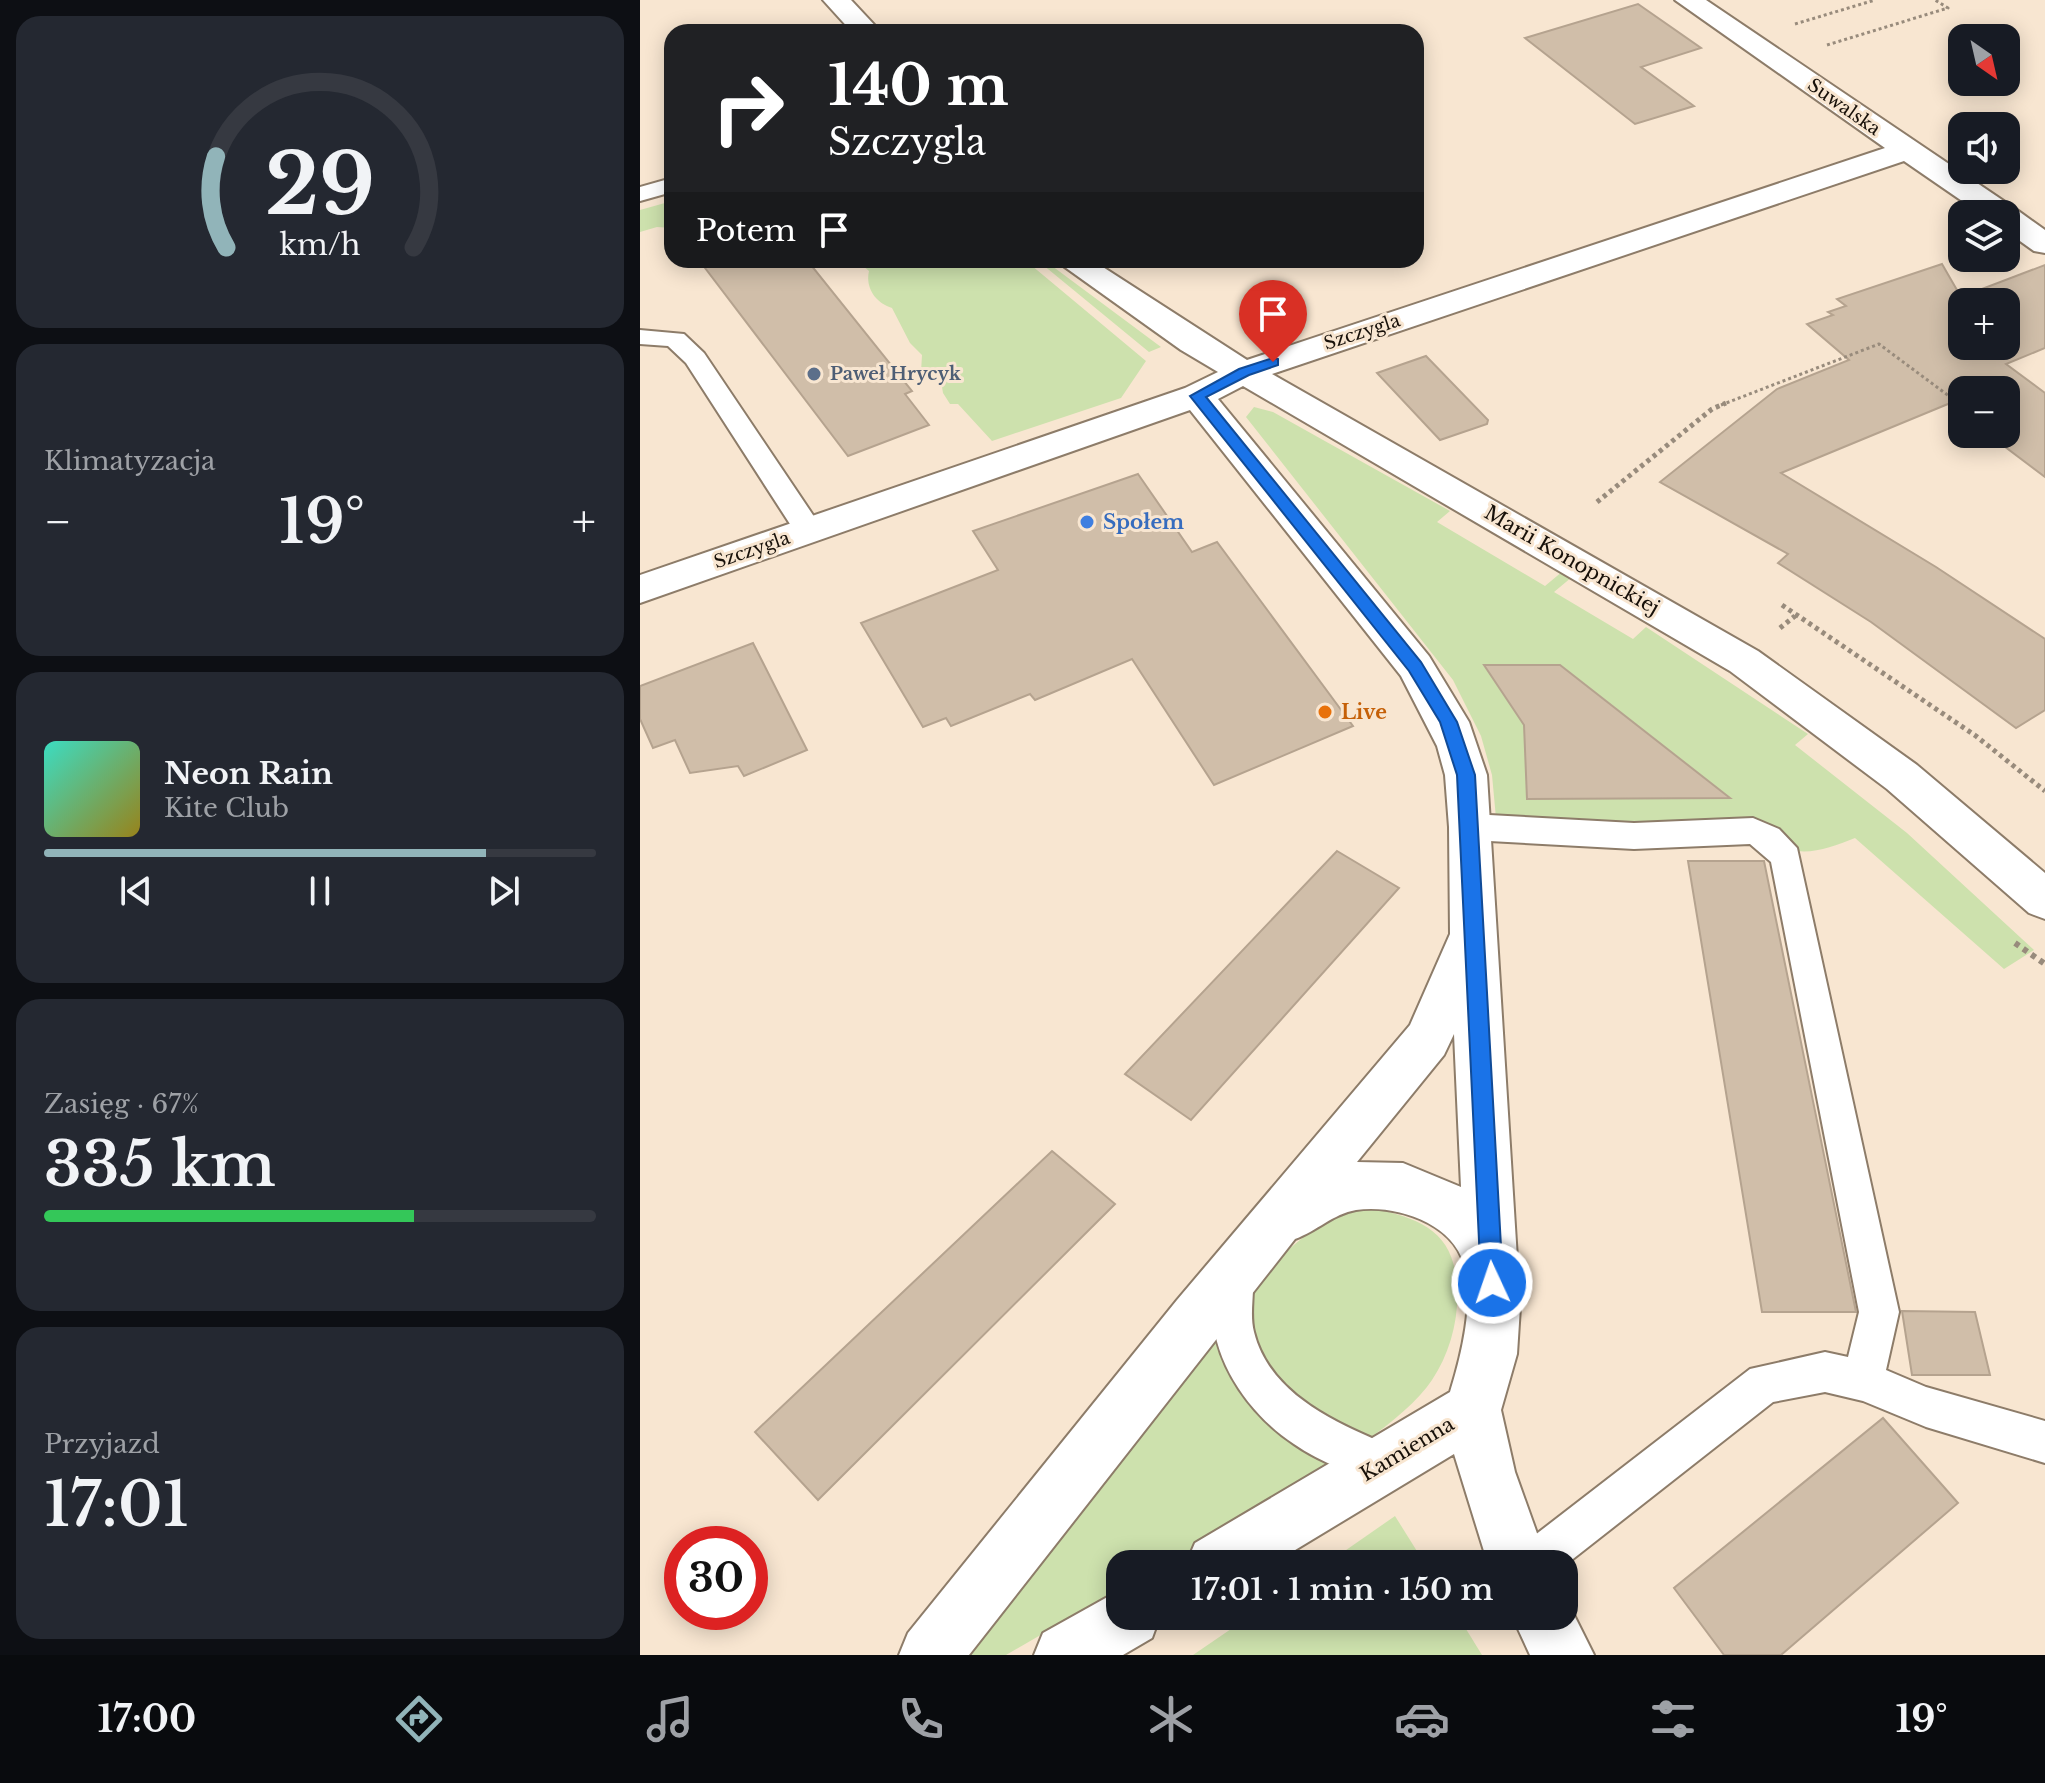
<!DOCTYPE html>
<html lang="pl">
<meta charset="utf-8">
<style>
body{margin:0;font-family:"Libre Baskerville",serif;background:#242831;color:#f1f3f6;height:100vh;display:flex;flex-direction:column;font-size:30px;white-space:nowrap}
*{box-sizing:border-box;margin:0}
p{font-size:26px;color:#9ea1a6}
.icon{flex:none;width:44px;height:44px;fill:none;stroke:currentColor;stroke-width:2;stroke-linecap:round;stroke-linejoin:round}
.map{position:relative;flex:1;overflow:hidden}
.drawer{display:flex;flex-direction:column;gap:16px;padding:16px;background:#0d0f14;width:640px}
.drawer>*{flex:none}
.guide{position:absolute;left:24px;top:24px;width:760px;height:244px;border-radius:24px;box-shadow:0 4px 20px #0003;background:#202124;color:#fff;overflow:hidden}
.needle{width:52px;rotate:146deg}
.buttons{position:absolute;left:1308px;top:24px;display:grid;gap:16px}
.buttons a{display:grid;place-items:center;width:72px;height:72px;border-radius:16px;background:#171b24;box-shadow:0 4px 20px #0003;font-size:40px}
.speed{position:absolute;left:24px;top:1526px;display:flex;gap:16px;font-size:40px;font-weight:700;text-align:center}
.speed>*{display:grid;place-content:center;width:104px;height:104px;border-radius:50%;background:#171b24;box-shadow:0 4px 20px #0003;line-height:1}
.speed .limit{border:12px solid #d22;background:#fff;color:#111}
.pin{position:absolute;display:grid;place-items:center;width:68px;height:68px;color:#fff;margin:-82px -34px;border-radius:50% 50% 50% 0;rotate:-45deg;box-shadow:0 0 8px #0007}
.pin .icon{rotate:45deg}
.me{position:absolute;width:88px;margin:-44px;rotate:357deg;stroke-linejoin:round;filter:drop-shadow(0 0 6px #0008)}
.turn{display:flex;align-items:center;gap:28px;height:168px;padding:0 32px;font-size:36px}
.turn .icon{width:104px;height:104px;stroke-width:2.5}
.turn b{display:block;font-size:56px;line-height:68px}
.then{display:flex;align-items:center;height:76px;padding:0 32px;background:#0003;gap:16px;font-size:30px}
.big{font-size:60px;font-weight:600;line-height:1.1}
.drawer .tile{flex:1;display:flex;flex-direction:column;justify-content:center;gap:12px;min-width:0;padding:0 28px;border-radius:24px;background:#242831}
.drawer .dial{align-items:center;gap:0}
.dial svg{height:208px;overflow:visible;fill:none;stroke:#363941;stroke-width:7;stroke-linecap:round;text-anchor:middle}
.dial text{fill:#f1f3f6;stroke:none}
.song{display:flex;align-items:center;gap:24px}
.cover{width:96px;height:96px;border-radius:12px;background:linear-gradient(135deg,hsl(170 70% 55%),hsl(50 70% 35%))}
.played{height:8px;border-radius:4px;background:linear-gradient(90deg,#91b4b9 80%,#363941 80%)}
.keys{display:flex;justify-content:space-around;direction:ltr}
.heat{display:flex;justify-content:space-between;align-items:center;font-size:44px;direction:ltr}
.charge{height:12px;border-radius:6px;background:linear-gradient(90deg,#34c759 67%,#363941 0)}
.trip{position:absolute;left:466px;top:1550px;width:472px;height:80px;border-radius:24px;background:#171b24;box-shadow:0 4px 20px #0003;font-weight:600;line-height:80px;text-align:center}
.tabs{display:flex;height:128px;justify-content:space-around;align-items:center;background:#090b0e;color:#9ea1a6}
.tabs .icon{width:56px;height:56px}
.tabs .current{color:#91b4b9}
.tabs b{font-size:36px;color:#f1f3f6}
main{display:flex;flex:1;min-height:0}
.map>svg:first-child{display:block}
.green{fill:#cde1ad}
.building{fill:#d0bea9;stroke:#b5a38f;stroke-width:2;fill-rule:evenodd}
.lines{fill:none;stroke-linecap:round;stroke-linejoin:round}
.service-casing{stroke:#8d7c69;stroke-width:4}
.minor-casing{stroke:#8d7c69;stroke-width:4}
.path-far2{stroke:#988b7c;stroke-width:3;stroke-dasharray:3 3;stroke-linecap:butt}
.path-far1{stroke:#988b7c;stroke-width:5;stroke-dasharray:4 4;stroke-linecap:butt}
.path{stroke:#988b7c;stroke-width:6;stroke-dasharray:5 5;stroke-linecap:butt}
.service{fill:#fff;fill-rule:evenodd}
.minor{fill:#fff;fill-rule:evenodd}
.route{fill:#1a73e8;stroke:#114b97;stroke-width:2}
.service-dot{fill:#5c6f8a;stroke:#f8e6d1;stroke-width:3}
.shop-dot{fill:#3f7fe0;stroke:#f8e6d1;stroke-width:3}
.food-dot{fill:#e8710a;stroke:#f8e6d1;stroke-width:3}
.labels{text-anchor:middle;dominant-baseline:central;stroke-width:6;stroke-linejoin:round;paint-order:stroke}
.far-street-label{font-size:18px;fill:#171009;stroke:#f8e6d1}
.far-service-label{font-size:18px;font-weight:bold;fill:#4e5e75;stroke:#f8e6d1;text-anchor:start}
.shop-label{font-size:20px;font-weight:bold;fill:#366cbe;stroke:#f8e6d1;text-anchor:start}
.street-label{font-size:20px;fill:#171009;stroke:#f8e6d1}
.food-label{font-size:20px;font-weight:bold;fill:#c56008;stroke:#f8e6d1;text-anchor:start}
</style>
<main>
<section class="drawer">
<div class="tile dial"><svg viewBox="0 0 100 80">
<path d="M14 69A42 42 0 1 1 86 69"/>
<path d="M14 69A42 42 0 0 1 10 34" stroke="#91b4b9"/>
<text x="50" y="56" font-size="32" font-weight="700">29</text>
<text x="50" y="72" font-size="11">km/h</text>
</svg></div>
<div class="tile"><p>Klimatyzacja</p>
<div class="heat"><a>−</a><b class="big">19°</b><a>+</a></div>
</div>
<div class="tile">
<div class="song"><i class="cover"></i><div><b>Neon Rain</b><p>Kite Club</p></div></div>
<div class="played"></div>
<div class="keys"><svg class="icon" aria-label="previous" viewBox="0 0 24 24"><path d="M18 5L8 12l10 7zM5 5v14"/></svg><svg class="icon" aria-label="pause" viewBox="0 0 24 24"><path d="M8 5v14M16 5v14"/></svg><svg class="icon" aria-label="next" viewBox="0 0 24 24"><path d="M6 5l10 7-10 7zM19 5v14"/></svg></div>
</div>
<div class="tile"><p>Zasięg · 67%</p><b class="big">335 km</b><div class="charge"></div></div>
<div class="tile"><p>Przyjazd</p><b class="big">17:01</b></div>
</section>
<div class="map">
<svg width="1405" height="1655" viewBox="0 0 1405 1655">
<rect width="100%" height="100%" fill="#f8e6d1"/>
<!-- green -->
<path class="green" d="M32,201V228L17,227L0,232V210Z
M216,260H385L506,361L481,398L352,441L318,404H310L303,393L301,381L281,372L282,355L270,343L252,308C236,303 225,288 229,271Z
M397,260H404L521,347L509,352Z
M614,407L633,412L810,511L797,522L905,586L923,571L932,577L914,592L993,639L1006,627L1168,734L1155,745L1267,833L1394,950L1364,969L1215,838C1185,850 1155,861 1128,838L857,829L852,775L841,736L813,680L606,417Z
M736,1209C777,1218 810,1230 816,1276C821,1311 812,1350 792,1380C756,1434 637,1496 580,1530C563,1540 542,1558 522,1564C510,1567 493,1564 480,1564V1589L366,1655H311L569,1333L648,1250L679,1224L707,1212Z
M755,1516L785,1564H686Z
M610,1616H818L842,1655H553Z"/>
<!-- building -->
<path class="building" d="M998,4L1061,48L1001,67L1054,106L995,124L885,38Z
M59,260H167L272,391L265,394L289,425L208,456Z
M1302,264L1321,297L1405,265V348L1366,364L1405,393V477L1348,434H1366V390H1322V415L1308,404L1141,473L1296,567L1405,639V710L1376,728L1231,622L1138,563L1148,554L1020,482L1137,389L1209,360L1167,324L1193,315L1188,312L1206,306L1197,299ZM1322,302H1366V346H1322Z
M786,356L848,420L847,424L800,440L737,373Z
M498,474L552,552L577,542L713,726L574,785L492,659L395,700L390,694L311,726L306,718L283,727L221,623L358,570L333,531Z
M113,643L167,750L104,776L98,766L50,773L35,740L13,748L0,719V686Z
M844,665H920L1090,798L887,799L884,725Z
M697,851L759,888L551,1120L485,1074Z
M1048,861H1124L1216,1312H1122Z
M412,1151L475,1204L178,1500L115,1432Z
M1262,1311L1335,1312L1350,1375H1272Z
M1243,1418L1318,1503L1141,1655H1084L1034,1588Z"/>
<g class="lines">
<defs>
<path id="service" d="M32,178V192L0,201V187Z
M0,330L44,334L64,353L179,524L183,531L179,538H159L46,363L28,346L0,344Z
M831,814L994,823L1113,818L1139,829L1157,848L1259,1312L1246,1370L1286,1387L1405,1421V1463L1286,1427L1223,1401L1185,1392L1133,1402L924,1566L870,1564L877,1549L1110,1369L1185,1352L1208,1357L1219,1312L1131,862L1110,844L994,849L831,840L820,836L815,827L820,818Z
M595,1260L609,1266C618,1286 608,1309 614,1332C630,1397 703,1426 758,1449L764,1464L758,1479L743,1485C713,1473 681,1463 654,1444C598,1407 553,1332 581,1266Z"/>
<path id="minor" d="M183,0H211L241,32H212Z
M1035,0H1066L1377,210L1405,230V253L1394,251L1366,231V214H1341L1264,161L632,374L1118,651L1277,765L1405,873V919L1389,913L1247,789L1090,671L603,386L578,399L789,656L829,722L847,775L880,1307L877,1354L861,1410L875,1472L908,1564H848L814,1454L632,1564H546L555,1543L810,1392C821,1357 835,1300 824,1264C812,1222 754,1204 716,1210C693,1214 677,1231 655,1239L329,1655H259L268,1633L537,1300L770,1025L810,934L809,827L805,775L797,746L761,676L550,410L0,603V575L545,388L578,372L541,350L415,260H452L607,360L1245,148ZM814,1034L821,1187L763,1163L717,1162L804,1055Z
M480,1590V1616H520L512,1638L483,1655H394L403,1633Z
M924,1595L954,1655H890L872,1616H924Z"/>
</defs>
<!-- service casing -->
<use href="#service" class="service-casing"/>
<!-- minor casing -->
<use href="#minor" class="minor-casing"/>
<!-- path-far2 -->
<path class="path-far2" d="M1155,24L1235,0
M1187,45L1308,8L1295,0
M1081,405L1239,344L1321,405"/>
<!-- path-far1 -->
<path class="path-far1" d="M1319,403L1322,406
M957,502L1072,409L1086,403
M1142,605L1336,736L1405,791
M1140,628L1155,616"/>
<!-- path -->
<path class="path" d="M1375,943L1405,964"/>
<!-- service -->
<use href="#service" class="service"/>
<!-- minor -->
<use href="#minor" class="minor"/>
</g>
<!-- route -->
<path class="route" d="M633,358L638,359V365L609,375L566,397L781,662L817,722L835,775L863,1283L860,1290L852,1293L844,1290L841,1283L817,775L800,722L769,671L550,396L599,369Z"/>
<!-- markers -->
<circle class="service-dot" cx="174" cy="374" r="8"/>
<circle class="shop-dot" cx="447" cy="522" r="8"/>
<circle class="food-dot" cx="685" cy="712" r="8"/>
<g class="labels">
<!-- far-street labels -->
<g class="far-street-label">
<text transform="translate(1204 107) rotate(35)">Suwalska</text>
<text transform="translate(722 332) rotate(-18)">Szczygla</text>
<text transform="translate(112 550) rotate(-19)">Szczygla</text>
</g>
<!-- far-service labels -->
<g class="far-service-label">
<text x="190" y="374">Paweł Hrycyk</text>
</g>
<!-- shop labels -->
<g class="shop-label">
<text x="463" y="522">Społem</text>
</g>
<!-- street labels -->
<g class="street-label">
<text transform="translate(932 560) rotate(30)">Marii Konopnickiej</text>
<text transform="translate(767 1449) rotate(-31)">Kamienna</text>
</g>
<!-- food labels -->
<g class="food-label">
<text x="701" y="712">Live</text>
</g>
</g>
</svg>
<div class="buttons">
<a><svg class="needle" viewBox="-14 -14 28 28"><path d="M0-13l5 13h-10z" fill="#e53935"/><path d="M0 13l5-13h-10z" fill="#9ea1a6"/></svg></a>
<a><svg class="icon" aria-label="sound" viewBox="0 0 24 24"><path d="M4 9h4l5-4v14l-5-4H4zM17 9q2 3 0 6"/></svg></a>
<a><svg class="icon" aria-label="layers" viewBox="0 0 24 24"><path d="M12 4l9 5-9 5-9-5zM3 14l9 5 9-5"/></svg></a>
<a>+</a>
<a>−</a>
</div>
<div class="speed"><div class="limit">30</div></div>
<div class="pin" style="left:633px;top:362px;background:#d93025"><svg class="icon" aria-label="arrive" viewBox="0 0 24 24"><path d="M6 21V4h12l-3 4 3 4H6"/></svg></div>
<svg class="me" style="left:852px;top:1283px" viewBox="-20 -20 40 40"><circle r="17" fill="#1a73e8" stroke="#fff" stroke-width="3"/><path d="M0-11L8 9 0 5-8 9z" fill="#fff"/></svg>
<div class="trip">17:01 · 1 min · 150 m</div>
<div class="guide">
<div class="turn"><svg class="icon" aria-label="right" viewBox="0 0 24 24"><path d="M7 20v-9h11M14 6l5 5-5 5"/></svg><div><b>140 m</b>Szczygla</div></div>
<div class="then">Potem<svg class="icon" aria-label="arrive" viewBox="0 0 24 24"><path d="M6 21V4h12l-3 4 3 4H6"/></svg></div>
</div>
</div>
</main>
<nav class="tabs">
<b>17:00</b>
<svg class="icon current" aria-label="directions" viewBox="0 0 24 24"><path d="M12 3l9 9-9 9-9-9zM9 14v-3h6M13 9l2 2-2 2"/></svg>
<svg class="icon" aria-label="music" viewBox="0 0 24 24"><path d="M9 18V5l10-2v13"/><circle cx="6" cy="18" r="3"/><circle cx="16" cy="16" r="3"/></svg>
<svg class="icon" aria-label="phone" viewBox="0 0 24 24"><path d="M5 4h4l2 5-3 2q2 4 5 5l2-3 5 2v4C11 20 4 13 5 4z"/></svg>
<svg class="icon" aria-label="climate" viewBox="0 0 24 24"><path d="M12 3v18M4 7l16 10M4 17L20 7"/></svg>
<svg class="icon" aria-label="car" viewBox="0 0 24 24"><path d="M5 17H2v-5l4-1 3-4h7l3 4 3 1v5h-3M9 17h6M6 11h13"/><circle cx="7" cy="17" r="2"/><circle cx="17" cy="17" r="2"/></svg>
<svg class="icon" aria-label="filters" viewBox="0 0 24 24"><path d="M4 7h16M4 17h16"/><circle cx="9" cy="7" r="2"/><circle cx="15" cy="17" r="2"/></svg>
<b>19°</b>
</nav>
